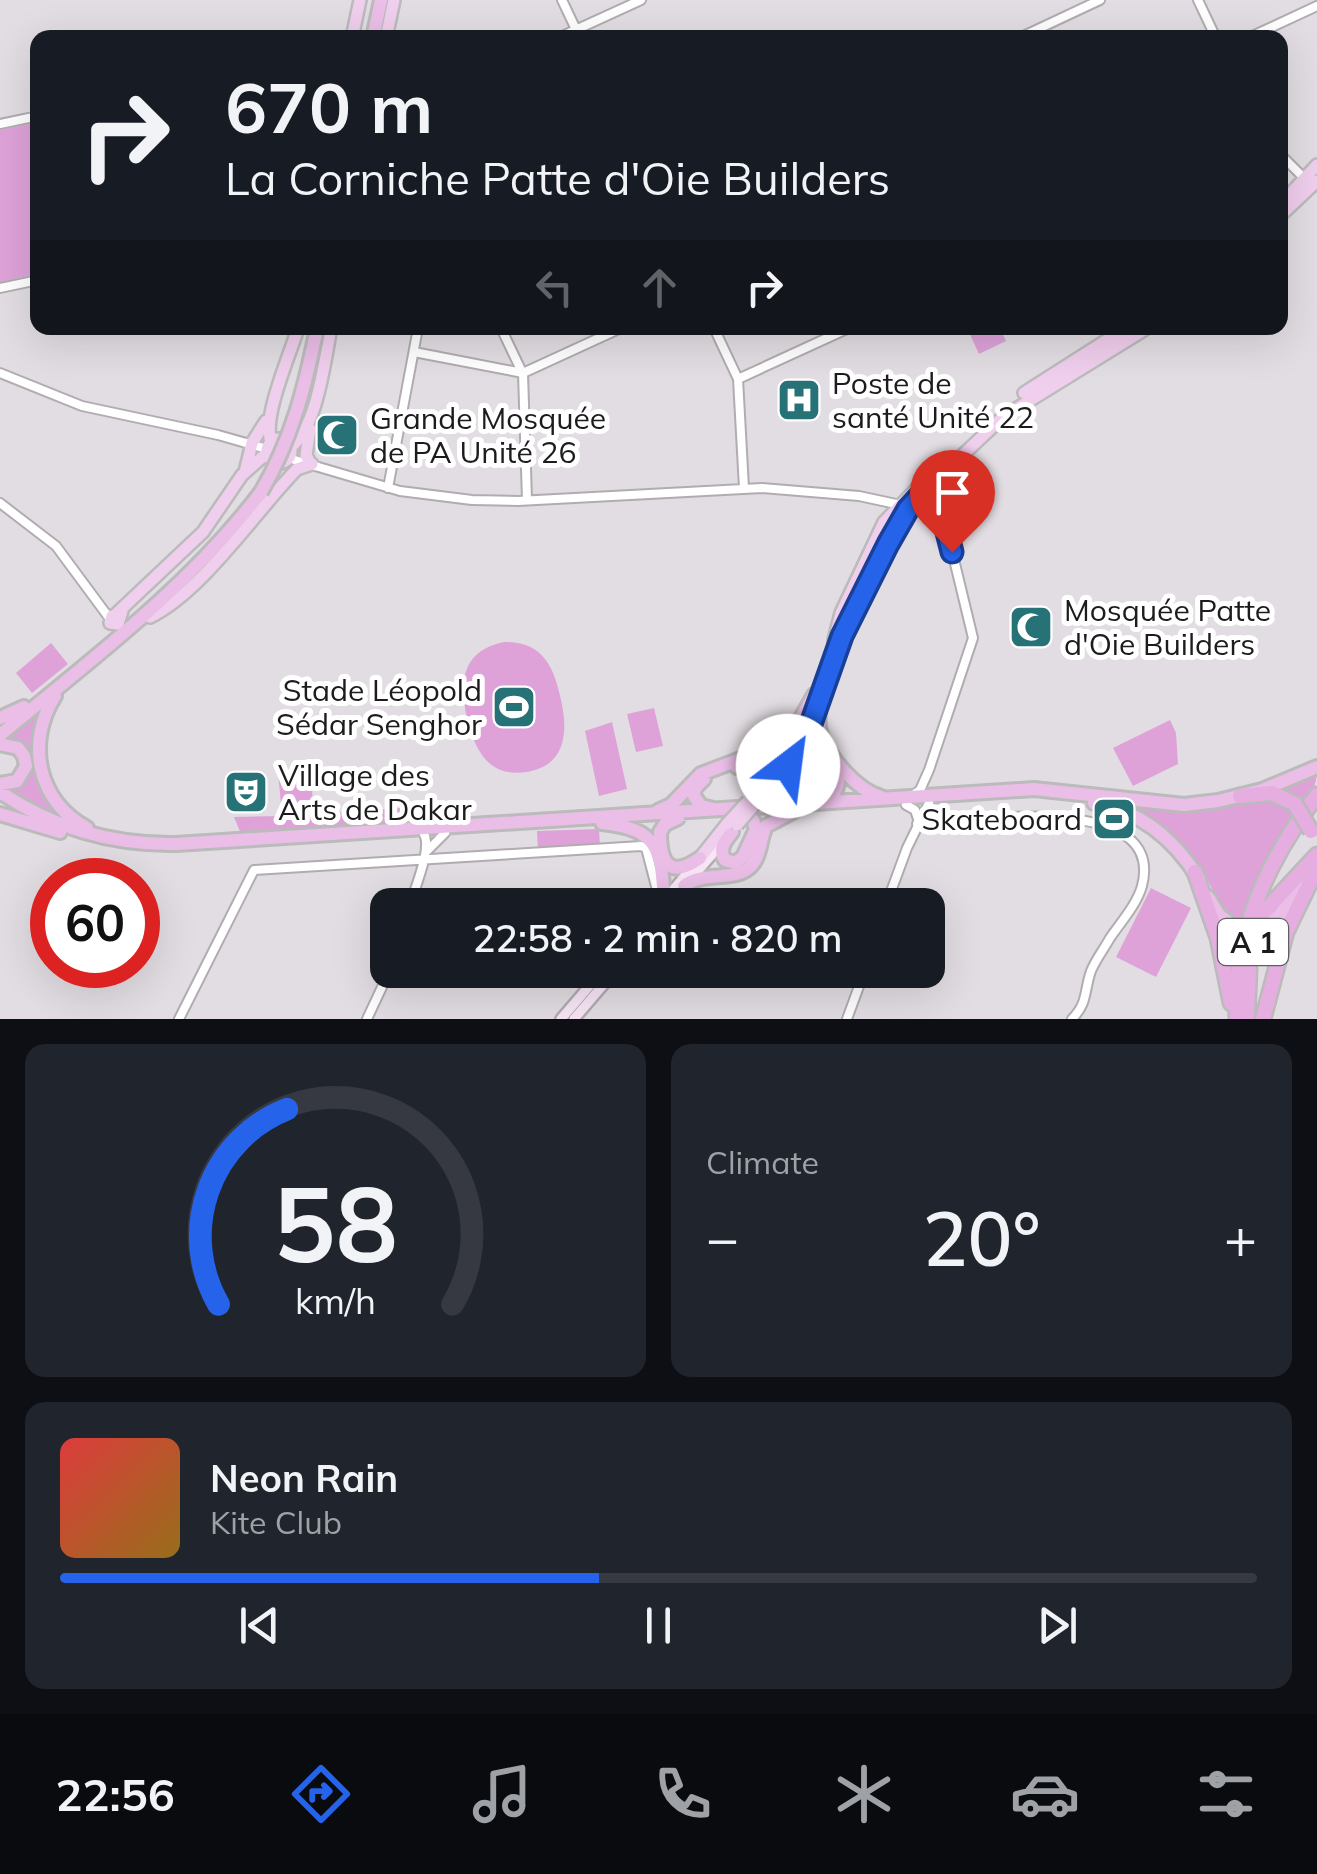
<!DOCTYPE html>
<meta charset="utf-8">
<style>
body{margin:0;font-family:Mulish,sans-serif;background:#20242c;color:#f1f3f6;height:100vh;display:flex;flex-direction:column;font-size:38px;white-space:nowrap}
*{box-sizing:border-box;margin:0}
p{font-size:32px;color:#9ea1a6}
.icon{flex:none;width:55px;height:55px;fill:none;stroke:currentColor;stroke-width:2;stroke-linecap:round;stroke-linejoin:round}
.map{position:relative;height:1019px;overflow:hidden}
.drawer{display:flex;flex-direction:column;gap:25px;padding:25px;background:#0d0f14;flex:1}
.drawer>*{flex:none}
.banner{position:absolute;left:30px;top:30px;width:1258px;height:305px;border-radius:20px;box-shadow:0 10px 40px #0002;background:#171b24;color:#f1f3f6;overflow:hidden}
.speed{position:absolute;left:30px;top:858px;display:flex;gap:20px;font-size:50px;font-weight:700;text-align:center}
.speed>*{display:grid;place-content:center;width:130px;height:130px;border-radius:50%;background:#171b24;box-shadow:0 10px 40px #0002;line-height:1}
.speed .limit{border:15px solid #d22;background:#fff;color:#111}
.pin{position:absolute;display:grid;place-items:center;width:85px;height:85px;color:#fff;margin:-102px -42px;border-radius:50% 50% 50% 0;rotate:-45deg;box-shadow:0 0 10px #0007}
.pin .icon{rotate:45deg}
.me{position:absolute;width:110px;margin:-55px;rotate:30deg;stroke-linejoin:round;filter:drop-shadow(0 0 8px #0008)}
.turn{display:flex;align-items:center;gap:35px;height:210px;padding:0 30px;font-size:45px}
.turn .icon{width:130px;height:130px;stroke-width:2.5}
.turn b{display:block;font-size:70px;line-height:85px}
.lanes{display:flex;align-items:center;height:95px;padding:0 30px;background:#0003;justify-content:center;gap:50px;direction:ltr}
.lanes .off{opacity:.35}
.big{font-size:75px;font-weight:600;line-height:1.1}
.drawer .widget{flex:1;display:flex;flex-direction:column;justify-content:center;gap:15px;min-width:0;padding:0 35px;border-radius:20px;background:#20242c}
.drawer .dial{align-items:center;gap:0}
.dial svg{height:260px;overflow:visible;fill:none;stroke:#363941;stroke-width:7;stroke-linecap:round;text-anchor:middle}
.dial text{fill:#f1f3f6;stroke:none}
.song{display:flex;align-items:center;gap:30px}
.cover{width:120px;height:120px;border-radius:15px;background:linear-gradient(135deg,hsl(0 70% 55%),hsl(40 70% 35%))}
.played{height:10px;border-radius:5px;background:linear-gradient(90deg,#2563eb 45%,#363941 45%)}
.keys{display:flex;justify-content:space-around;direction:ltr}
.heat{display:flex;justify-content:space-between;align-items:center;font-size:55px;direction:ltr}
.drawer .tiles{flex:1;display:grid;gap:25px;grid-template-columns:1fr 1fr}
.widget:last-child{grid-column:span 2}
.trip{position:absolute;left:370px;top:888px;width:575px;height:100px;border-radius:20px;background:#171b24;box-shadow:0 10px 40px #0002;font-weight:600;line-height:100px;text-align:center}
.menu{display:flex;height:160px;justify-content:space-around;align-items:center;background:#090b0e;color:#9ea1a6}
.menu .icon{width:70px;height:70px}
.menu .selected{color:#2563eb}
.menu b{font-size:45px;color:#f1f3f6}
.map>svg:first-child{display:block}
.green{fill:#dea2d9}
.water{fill:#a76ca3;stroke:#7e547b;stroke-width:2.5}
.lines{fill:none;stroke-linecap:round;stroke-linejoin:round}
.tertiary-casing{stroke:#b1acb0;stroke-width:12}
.secondary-casing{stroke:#b1acb0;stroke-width:14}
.primary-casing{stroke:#bbb;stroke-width:16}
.trunk-casing{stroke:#bbb;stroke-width:18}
.motorway-casing{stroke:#bbb;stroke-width:19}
.tertiary{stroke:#fff;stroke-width:8}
.secondary{stroke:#f8e6f6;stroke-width:9}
.primary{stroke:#f0ceed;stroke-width:11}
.trunk{stroke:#ebbee7;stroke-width:12}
.motorway{stroke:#e6ade1;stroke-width:14}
.primary-bridge-casing{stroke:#bbb;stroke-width:16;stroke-linecap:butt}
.trunk-bridge-casing{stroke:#bbb;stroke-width:18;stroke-linecap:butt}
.motorway-bridge-casing{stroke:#bbb;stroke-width:19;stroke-linecap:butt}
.primary-bridge{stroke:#f0ceed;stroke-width:11}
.trunk-bridge{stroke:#ebbee7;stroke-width:12}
.motorway-bridge{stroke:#e6ade1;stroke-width:14}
.route-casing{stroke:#184099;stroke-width:25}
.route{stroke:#2563eb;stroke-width:18}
.labels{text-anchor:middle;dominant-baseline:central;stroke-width:10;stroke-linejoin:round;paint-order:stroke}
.shield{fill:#fff;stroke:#615f61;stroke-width:2.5}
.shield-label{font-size:28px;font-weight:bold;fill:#1d1b1d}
.poi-label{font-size:30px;fill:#1d1b1d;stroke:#fff;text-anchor:start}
</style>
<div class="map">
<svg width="1317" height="1019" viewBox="0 0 1317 1019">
<rect width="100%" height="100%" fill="#e2dde2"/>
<!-- green -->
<path class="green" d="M37,122V274L0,282V130Z
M967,328H1000L1006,341L979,354Z
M504,642C543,641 554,667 561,700C568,731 567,765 527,772C488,778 475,750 467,718C459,683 461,651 504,642Z
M51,643L68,664L32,693L16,673Z
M44,702C27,748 30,789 70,822L0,787C8,786 19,787 25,781C46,762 23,741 4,739Z
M654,708L663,746L636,752L627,714Z
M1170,720L1176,733L1178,764L1133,786L1113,748Z
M612,722L627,789L599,796L585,731Z
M310,768L314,812L285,816L401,808L403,825L241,834L234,817L282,816L278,771Z
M1317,770C1317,799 1292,818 1277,842C1250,884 1245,942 1234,990L1218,919C1224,882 1168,828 1138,812L1140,805L1274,789Z
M599,829L600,847L538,852L537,831Z
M1151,888L1191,908L1156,977L1116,957Z"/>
<!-- water -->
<path class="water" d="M804,757L819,758L830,771C817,804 807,797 775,801L773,795Z"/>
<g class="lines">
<defs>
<path id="tertiary" d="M562,0L580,38
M1198,0L1216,38
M558,38L641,0
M1019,38L1100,0
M1248,38L1317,6
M0,124L38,116
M1280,154L1303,177
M0,288L38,280
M501,328L522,372
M714,328L738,379L744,488
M414,352L523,373L621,328
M0,373L82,406L218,435L267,449
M523,373L527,500
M738,379L849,328
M288,458L400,491L472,500L518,501L762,488L859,496L901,505
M388,488L418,328
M0,503L56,546L110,619
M912,796L920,790L929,770L973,638L935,481
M906,805L915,810L918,819
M917,824C967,821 1167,789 1142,886C1137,904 1121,922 1110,938C1104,949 1096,959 1091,971C1084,991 1088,1003 1072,1019
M427,851L445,833
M410,905C415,887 432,849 424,834
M886,905L907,848L929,803
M179,1019L254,870L641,846L646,848L658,894L663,898
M367,1019L390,970
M847,1019L865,970"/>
<path id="secondary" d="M663,902L695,864
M668,905L722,843
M561,1019L603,970
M574,1019L616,970"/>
<path id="primary" d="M352,38L360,0
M386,38L394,0
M1280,205L1317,165
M1280,216L1317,181
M1024,393L1126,328
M310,429L306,455L310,463
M267 451a12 12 0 1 1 24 0a12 12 0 1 1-24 0Z
M271,442C262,417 290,355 298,328
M290,447C317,430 325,358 331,328
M245,472L252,443L266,421
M115,615L203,532L242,475L268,452
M150,617C203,591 255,512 297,469L312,464
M119,618L112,616L110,623L118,624L122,611
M834,640L841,613L884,522L942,463
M761,797L806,737L841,636L888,544L916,499L1003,417L1147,328
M700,858L727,824"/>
<path id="trunk" d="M373,38L381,0
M55,696C25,743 38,802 87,828
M819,703C819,713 817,725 821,735C830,759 857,790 881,797
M0,718L24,707
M0,735C91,660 190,586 261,492
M0,744L18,748L24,756L26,766L17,781L0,784
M788,765C793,760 800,752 808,751C831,747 855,790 821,801
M737,767L750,764L761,770L762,782L754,794
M704,779L695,788L694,796L701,806L713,809
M0,792C53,828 112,845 176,844L1034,789L1184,805L1218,801L1262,790L1317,767
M1094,803C1141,811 1174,839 1199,879
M658,811L671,805L701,774L780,744L792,734L814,695
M0,814L60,832
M678,818L665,824L660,832C660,864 670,879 700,858
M602,823C659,829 661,849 664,902
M732,832C725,841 718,849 725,860L735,863L743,857L756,829L753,820L740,814
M684,886C703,870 737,883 752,865C761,854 760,838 766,826L794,811
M1208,897L1219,915L1232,925
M1262,927L1280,915L1310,868"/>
<path id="motorway" d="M1240,796L1272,793L1295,804
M1195,872L1218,938L1231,1003
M1254,937L1262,914L1317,855
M1237,1019C1233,934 1267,861 1317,795
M1247,1019L1249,968
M1263,1019L1286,932L1317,868"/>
</defs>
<!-- tertiary casing -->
<use href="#tertiary" class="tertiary-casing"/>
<!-- secondary casing -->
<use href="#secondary" class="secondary-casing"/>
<!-- primary casing -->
<use href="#primary" class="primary-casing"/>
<!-- trunk casing -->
<use href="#trunk" class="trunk-casing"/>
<!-- motorway casing -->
<use href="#motorway" class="motorway-casing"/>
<!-- tertiary -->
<use href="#tertiary" class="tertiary"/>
<!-- secondary -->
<use href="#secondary" class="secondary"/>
<!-- primary -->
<use href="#primary" class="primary"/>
<!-- trunk -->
<use href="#trunk" class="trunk"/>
<!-- motorway -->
<use href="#motorway" class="motorway"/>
<defs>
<path id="primary-bridge" d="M727,824L748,801
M737,825L761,797"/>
<path id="trunk-bridge" d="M261,492C292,439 305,387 317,328
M1232,925L1245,929L1262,927"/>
<path id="motorway-bridge" d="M1295,804L1311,831"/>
</defs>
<!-- primary-bridge casing -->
<use href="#primary-bridge" class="primary-bridge-casing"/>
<!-- trunk-bridge casing -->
<use href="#trunk-bridge" class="trunk-bridge-casing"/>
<!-- motorway-bridge casing -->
<use href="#motorway-bridge" class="motorway-bridge-casing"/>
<!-- primary-bridge -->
<use href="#primary-bridge" class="primary-bridge"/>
<!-- trunk-bridge -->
<use href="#trunk-bridge" class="trunk-bridge"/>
<!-- motorway-bridge -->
<use href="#motorway-bridge" class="motorway-bridge"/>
</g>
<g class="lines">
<defs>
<path id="route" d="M788,766L806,738L842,636L888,544L908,509L934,481L952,552"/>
</defs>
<!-- route casing -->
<use href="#route" class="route-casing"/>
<!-- route -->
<use href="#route" class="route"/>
</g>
<!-- icons -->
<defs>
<symbol id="hospital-square" viewBox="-11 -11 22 22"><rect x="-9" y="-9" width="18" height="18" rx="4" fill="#277277" stroke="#fff"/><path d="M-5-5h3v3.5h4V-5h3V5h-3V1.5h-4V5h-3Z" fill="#fff"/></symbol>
<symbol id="mosque-square" viewBox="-11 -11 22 22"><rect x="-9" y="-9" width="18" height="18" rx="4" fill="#277277" stroke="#fff"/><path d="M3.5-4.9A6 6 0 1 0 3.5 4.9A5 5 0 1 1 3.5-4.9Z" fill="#fff"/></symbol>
<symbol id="stadium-square" viewBox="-11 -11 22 22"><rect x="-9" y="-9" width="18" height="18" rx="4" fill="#277277" stroke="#fff"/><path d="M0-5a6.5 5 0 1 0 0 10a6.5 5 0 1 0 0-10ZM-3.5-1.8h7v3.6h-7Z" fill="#fff"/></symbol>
<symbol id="theatre-square" viewBox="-11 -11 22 22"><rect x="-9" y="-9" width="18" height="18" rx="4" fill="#277277" stroke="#fff"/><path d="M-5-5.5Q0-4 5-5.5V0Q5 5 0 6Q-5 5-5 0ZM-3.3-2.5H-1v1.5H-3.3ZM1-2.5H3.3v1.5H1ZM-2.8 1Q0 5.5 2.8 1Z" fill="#fff"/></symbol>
</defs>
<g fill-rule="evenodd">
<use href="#hospital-square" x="774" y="375" width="50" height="50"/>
<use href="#mosque-square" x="312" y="410" width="50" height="50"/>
<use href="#mosque-square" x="1006" y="602" width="50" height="50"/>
<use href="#stadium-square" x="489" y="682" width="50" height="50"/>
<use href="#theatre-square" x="221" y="767" width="50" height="50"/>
<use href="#stadium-square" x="1089" y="794" width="50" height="50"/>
</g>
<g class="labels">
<!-- shield labels -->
<rect class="shield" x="1218" y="919" width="70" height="46" rx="8"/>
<g class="shield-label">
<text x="1253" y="942">A 1</text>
</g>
<!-- poi labels -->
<g class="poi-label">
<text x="832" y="383">Poste de<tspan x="832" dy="34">santé Unité 22</tspan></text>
<text x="370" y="418">Grande Mosquée<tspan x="370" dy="34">de PA Unité 26</tspan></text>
<text x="1064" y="610">Mosquée Patte<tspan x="1064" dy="34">d'Oie Builders</tspan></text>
<text x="482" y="690" text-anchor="end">Stade Léopold<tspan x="482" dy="34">Sédar Senghor</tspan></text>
<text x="278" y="775">Village des<tspan x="278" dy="34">Arts de Dakar</tspan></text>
<text x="1082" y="819" text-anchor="end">Skateboard</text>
</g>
</g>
</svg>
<div class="speed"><div class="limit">60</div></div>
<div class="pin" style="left:952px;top:552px;background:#d93025"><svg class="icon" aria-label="arrive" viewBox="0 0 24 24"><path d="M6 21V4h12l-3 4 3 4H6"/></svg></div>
<svg class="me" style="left:788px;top:766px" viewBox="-20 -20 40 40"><circle r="19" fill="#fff"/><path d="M0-13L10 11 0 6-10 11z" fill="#2563eb"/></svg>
<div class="trip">22:58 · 2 min · 820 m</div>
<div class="banner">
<div class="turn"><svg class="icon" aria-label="right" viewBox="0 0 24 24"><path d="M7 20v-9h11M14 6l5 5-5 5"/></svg><div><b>670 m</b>La Corniche Patte d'Oie Builders</div></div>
<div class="lanes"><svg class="icon off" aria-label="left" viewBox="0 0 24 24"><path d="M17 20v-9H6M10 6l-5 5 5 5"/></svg><svg class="icon off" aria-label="ahead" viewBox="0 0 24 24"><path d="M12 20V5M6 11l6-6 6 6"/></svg><svg class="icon" aria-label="right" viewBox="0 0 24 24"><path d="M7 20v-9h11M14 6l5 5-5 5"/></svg></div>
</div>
</div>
<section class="drawer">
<div class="tiles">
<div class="widget dial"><svg viewBox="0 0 100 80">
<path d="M14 69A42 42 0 1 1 86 69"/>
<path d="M14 69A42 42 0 0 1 35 9" stroke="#2563eb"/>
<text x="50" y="56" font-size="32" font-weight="700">58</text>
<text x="50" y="72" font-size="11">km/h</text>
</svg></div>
<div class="widget"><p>Climate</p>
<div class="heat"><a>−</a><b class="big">20°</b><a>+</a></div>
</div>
<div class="widget">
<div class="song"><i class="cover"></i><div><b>Neon Rain</b><p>Kite Club</p></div></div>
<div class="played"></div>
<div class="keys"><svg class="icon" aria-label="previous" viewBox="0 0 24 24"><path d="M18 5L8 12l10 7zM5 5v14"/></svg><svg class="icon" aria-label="pause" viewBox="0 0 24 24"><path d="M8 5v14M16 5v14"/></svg><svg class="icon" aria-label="next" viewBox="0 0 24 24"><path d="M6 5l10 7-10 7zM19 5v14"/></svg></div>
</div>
</div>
</section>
<nav class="menu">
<b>22:56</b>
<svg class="icon selected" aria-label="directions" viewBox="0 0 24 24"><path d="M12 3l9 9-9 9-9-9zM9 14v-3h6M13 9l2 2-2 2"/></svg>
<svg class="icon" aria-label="music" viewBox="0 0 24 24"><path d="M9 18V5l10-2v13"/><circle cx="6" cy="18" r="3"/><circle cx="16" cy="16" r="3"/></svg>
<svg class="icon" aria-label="phone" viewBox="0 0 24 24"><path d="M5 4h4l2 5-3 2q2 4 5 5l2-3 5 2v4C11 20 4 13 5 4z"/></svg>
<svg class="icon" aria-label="climate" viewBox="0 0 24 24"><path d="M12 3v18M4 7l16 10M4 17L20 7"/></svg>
<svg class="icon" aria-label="car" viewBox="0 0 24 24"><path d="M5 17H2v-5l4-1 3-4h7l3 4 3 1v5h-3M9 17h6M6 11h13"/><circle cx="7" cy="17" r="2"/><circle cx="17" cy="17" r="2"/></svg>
<svg class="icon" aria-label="filters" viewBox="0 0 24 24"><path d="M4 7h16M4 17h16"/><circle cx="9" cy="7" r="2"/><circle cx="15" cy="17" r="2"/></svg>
</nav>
